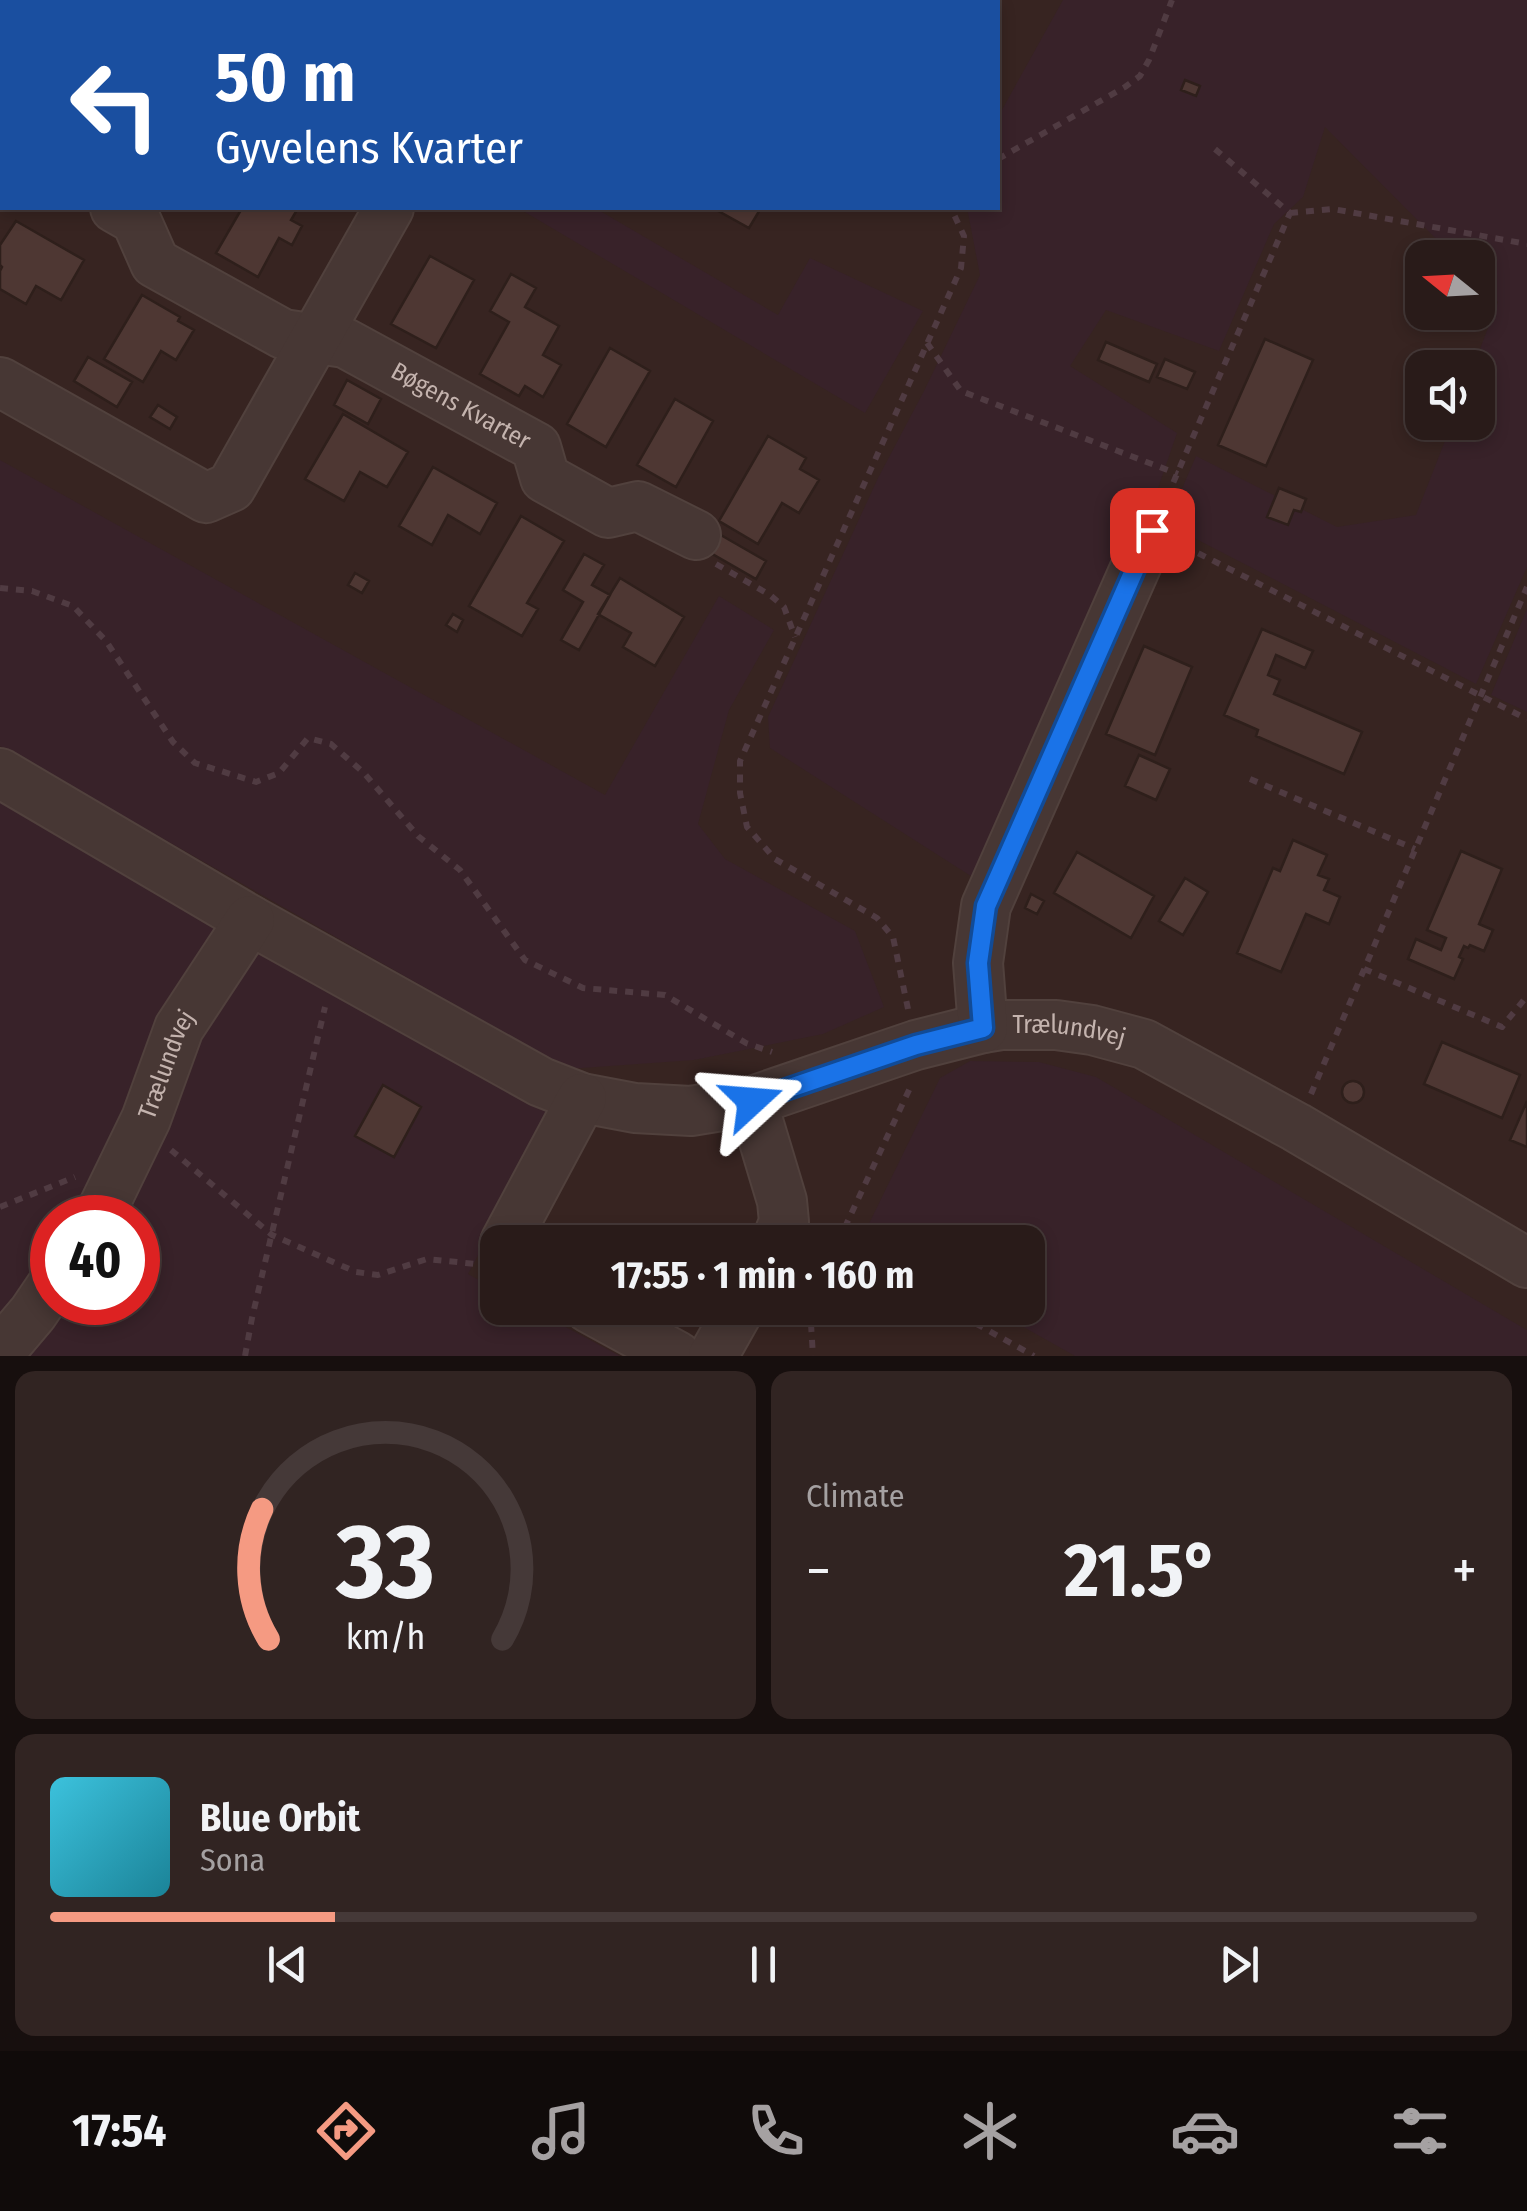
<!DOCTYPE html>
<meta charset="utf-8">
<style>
body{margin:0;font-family:"Fira Sans Condensed",sans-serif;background:#312422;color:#f1f3f6;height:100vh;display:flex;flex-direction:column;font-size:38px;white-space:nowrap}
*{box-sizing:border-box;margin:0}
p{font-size:32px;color:#a5a1a2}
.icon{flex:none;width:55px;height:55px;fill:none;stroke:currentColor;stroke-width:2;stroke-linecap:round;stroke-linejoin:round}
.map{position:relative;height:1356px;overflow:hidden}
.sheet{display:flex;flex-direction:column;gap:15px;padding:15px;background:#170f0e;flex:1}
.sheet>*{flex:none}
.guide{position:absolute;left:0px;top:0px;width:1000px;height:210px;box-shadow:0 5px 15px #0003,0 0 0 2px #453938;background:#1a4fa0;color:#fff;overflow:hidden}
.needle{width:65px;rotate:288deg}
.tools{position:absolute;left:1405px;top:240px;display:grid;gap:20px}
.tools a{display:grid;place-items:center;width:90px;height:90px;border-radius:20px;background:#291b19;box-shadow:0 5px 15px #0003,0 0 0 2px #453938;font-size:50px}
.speed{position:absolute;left:30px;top:1195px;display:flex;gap:20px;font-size:50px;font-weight:700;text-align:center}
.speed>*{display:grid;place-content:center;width:130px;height:130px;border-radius:50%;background:#291b19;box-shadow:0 5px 15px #0003,0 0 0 2px #453938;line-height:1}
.speed .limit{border:15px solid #d22;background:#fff;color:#111}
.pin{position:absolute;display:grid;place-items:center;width:85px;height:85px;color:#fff;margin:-42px;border-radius:20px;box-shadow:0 5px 15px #0006}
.me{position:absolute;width:110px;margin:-55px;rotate:71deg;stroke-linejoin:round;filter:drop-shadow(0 0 8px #0008)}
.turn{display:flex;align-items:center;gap:35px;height:210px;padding:0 50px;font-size:45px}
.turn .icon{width:130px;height:130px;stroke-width:2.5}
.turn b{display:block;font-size:70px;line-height:85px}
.big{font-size:75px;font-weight:700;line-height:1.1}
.sheet .card{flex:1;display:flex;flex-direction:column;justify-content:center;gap:15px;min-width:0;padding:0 35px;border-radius:20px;background:#312422}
.sheet .dial{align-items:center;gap:0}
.dial svg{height:260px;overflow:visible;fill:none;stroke:#453938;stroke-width:7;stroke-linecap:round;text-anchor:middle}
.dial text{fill:#f1f3f6;stroke:none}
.song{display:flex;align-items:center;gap:30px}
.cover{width:120px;height:120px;border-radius:15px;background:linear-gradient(135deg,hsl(190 70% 55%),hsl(190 70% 35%))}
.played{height:10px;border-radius:5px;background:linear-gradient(90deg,#f59a82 20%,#453938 20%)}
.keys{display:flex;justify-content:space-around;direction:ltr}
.heat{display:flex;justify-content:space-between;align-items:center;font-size:55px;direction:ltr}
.sheet .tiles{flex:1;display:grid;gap:15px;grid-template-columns:1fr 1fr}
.card:last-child{grid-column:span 2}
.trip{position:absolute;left:480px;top:1225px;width:565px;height:100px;border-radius:20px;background:#291b19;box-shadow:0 5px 15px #0003,0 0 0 2px #453938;font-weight:700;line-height:100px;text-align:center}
.dock{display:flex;height:160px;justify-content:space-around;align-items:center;background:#100b0a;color:#a5a1a2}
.dock .icon{width:70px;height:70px}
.dock .on{color:#f59a82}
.dock b{font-size:45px;color:#f1f3f6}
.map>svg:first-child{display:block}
.green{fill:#382229}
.building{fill:#4e3733;stroke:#2e1f1b;stroke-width:2.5}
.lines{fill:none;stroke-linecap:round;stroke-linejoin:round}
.minor-casing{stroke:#51413d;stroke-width:52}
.path{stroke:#503b42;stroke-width:6;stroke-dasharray:8 8;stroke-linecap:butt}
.minor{stroke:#473734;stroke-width:48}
.route-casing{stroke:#114b97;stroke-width:25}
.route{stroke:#1a73e8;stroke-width:18}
.labels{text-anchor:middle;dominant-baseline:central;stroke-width:10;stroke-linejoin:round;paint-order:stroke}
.street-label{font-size:25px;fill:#c4b3ae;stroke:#2c1d1a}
</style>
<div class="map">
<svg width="1527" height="1356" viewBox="0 0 1527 1356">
<rect width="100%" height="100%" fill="#372421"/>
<!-- green -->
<path class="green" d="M1063,0H1527V567L1476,684L1167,524L1196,456L1337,527L1416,515L1452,423L1478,422V368L1473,367L1498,302L1478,281V258L1454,257L1325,127L1303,197L1274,224L1219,351L1106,310L1070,366L1177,433L1154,500L1074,655L974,878L770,748L768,717L878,478L924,391L980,275L967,208H998V117Z
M518,208H595L778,315L810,258L923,311L865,413Z
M0,460L605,795L719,596L774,630L729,710L698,824L725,859L855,931L884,1007L823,1034L694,1060L568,1069L0,746Z
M1527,609V712L1491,695Z
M0,795L228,930L87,1217L52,1218V1266L0,1334Z
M252,949L553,1115L468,1274L497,1290L498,1308H530L620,1356H9L53,1303L138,1302V1218L111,1217L186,1052Z
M970,1061L1039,1062L1096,1077L1527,1330V1356H1075L990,1308H1028V1242H875L863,1236L940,1078Z"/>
<!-- building -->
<path class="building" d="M2,0H24L28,2H2V78L0,77V3Z
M1185,80L1200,86L1196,96L1181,90Z
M242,208H293L297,210L291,220L302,226L292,245L279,238L258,277L216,253Z
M713,208H761L749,228Z
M16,221L84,260L61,300L36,286L26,304L0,289V271L2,267L0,265V245Z
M430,256L474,280L436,348L391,324Z
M511,274L536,288L525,307L559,326L543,355L561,365L543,397L525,386L519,396L480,374L509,322L490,311Z
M142,295L180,317L178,321L194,330L176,360L161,351L143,382L104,359Z
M1265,339L1313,360L1266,466L1218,445Z
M1106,342L1157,364L1149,382L1098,360Z
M610,348L650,371L606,447L567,424Z
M88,357L132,382L117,407L74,381Z
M1165,359L1195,372L1187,389L1157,377Z
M347,380L381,399L368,424L334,405Z
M675,399L713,421L676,487L637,465Z
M158,405L177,417L170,429L150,417Z
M343,414L408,452L387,487L360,472L344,501L305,479Z
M768,436L806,458L800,469L819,480L799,513L782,503L758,544L719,521Z
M433,467L497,503L480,534L448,515L432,545L399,526Z
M1279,488L1306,499L1301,512L1294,510L1288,525L1267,517Z
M521,516L564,541L527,603L538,609L522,636L469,606Z
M719,534L766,561L756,579L709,552Z
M584,554L604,565L592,585L610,595L579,650L561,640L583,602L563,590Z
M355,573L369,581L362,593L348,585Z
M620,578L684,617L655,666L623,647L631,633L598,614Z
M453,614L463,620L457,632L446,625Z
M1262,629L1313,651L1305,668L1276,655L1268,675L1280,680L1274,694L1362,732L1344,774L1256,736L1258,730L1224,715Z
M1144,646L1192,667L1155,755L1106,734Z
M1139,755L1170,769L1156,800L1125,786Z
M1293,840L1327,855L1318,875L1329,879L1324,890L1340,897L1329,924L1306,914L1281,972L1237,953L1273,868L1280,871Z
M1461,851L1502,869L1479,924L1493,930L1484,951L1470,945L1468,948L1464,946L1459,957L1463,959L1454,979L1408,959L1416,939L1441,950L1446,938L1427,930Z
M1077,852L1154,896L1131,938L1054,893Z
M1185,878L1208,892L1183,935L1159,921Z
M1031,894L1044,901L1037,914L1025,908Z
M1442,1042L1520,1075L1502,1118L1424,1084Z
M1342 1092a11 11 0 1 1 22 0a11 11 0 1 1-22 0Z
M383,1085L421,1107L394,1157L355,1136Z
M1527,1101V1147L1510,1140Z"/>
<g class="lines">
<defs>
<g id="minor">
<path d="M604,0L608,2"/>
<path d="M506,2L508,0"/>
<path d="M0,163L2,164"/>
<path id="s1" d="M115,208L136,220L155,263L283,334L345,343L536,447L545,478L608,513L638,506L696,535"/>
<path d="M0,382L206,498L231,487L389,208"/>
<path id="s2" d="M0,773L250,920L541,1082L582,1098L635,1108L691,1111L752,1101L916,1045L983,1028L1001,1025H1056L1092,1030L1144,1044L1296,1127L1527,1263"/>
<path d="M983,1028L978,963L986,906L1152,530"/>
<path d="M752,1101L782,1201L784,1222L776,1242"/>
<path id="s3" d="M98,1218L146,1119L179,1028L250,920"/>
<path d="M505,1242L582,1098"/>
<path d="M589,1308L677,1356"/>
<path d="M0,1352L33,1313L52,1285"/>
<path d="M713,1356L740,1308"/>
</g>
</defs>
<!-- minor casing -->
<use href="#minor" class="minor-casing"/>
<!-- path -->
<path class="path" d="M998,159L1125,87L1140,76L1149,60L1172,0
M1290,213L1333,209L1527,244
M927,343L961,391L1178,474
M1167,497L1290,213L1209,144
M1184,546L1527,719
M716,564L770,595L784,607L795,637
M0,588L32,591L73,606L106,641L173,742L195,763L256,782L279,773L308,738L331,744L364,773L418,836L460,870L525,960L583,988L665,995L746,1043L772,1052
M1250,779L1415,849
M1364,969L1502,1027L1527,996
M908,1009L893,937L877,918L775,859L747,827L740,793V761L961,268L964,236L951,208
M1311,1094L1527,587
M171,1150L272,1235L356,1272L378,1275L427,1259L476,1264
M0,1207L75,1177
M838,1242L910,1088
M810,1308L813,1356
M948,1308L1034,1356
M245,1356L252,1318L325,1007"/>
<!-- minor -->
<use href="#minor" class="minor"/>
</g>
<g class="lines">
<defs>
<path id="route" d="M752,1101L916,1045L983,1028L978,963L986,906L1152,530"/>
</defs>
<!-- route casing -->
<use href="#route" class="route-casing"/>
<!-- route -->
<use href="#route" class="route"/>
</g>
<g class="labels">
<!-- street labels -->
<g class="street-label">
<text stroke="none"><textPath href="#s1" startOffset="412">Bøgens Kvarter</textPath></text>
<text stroke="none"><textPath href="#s2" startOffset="1168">Trælundvej</textPath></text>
<text stroke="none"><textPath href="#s3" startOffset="168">Trælundvej</textPath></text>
</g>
</g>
</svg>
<div class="tools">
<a><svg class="needle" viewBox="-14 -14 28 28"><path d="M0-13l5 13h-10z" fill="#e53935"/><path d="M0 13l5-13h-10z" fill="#a5a1a2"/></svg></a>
<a><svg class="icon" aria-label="sound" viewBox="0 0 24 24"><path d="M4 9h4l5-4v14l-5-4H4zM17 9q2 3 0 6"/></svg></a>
</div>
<div class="speed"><div class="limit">40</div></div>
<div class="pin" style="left:1152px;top:530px;background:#d93025"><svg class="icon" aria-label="arrive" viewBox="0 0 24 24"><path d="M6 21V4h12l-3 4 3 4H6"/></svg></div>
<svg class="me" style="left:752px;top:1101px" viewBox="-20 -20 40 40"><path d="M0-17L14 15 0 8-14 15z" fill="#1a73e8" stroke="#fff" stroke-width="4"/></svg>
<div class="trip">17:55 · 1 min · 160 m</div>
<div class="guide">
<div class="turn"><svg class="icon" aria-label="left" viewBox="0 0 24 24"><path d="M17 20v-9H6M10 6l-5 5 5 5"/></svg><div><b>50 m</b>Gyvelens Kvarter</div></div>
</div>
</div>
<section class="sheet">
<div class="tiles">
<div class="card dial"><svg viewBox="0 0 100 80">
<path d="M14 69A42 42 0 1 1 86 69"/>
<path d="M14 69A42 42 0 0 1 12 29" stroke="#f59a82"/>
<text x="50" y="56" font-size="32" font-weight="700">33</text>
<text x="50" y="72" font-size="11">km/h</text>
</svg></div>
<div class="card"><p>Climate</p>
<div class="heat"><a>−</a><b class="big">21.5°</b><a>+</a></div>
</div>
<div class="card">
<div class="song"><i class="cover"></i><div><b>Blue Orbit</b><p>Sona</p></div></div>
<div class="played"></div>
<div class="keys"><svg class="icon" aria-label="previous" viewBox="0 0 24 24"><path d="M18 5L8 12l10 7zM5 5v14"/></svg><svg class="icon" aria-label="pause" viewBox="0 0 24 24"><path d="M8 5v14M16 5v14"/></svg><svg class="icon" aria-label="next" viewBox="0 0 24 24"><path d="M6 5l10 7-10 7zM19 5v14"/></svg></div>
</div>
</div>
</section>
<nav class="dock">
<b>17:54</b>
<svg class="icon on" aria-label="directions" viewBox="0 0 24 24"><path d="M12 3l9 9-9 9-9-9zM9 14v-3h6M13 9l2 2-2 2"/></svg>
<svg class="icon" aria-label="music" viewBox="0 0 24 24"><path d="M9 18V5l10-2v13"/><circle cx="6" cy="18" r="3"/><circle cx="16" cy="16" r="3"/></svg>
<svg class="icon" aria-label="phone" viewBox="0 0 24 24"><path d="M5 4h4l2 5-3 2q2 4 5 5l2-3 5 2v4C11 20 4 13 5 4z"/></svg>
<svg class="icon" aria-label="climate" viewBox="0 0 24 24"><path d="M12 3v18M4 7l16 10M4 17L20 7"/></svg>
<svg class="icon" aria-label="car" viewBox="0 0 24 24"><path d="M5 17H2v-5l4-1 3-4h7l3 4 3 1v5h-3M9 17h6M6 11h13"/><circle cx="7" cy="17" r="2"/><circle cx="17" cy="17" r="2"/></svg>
<svg class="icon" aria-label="filters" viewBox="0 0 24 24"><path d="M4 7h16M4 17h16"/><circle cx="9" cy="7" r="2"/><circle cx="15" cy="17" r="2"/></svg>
</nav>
